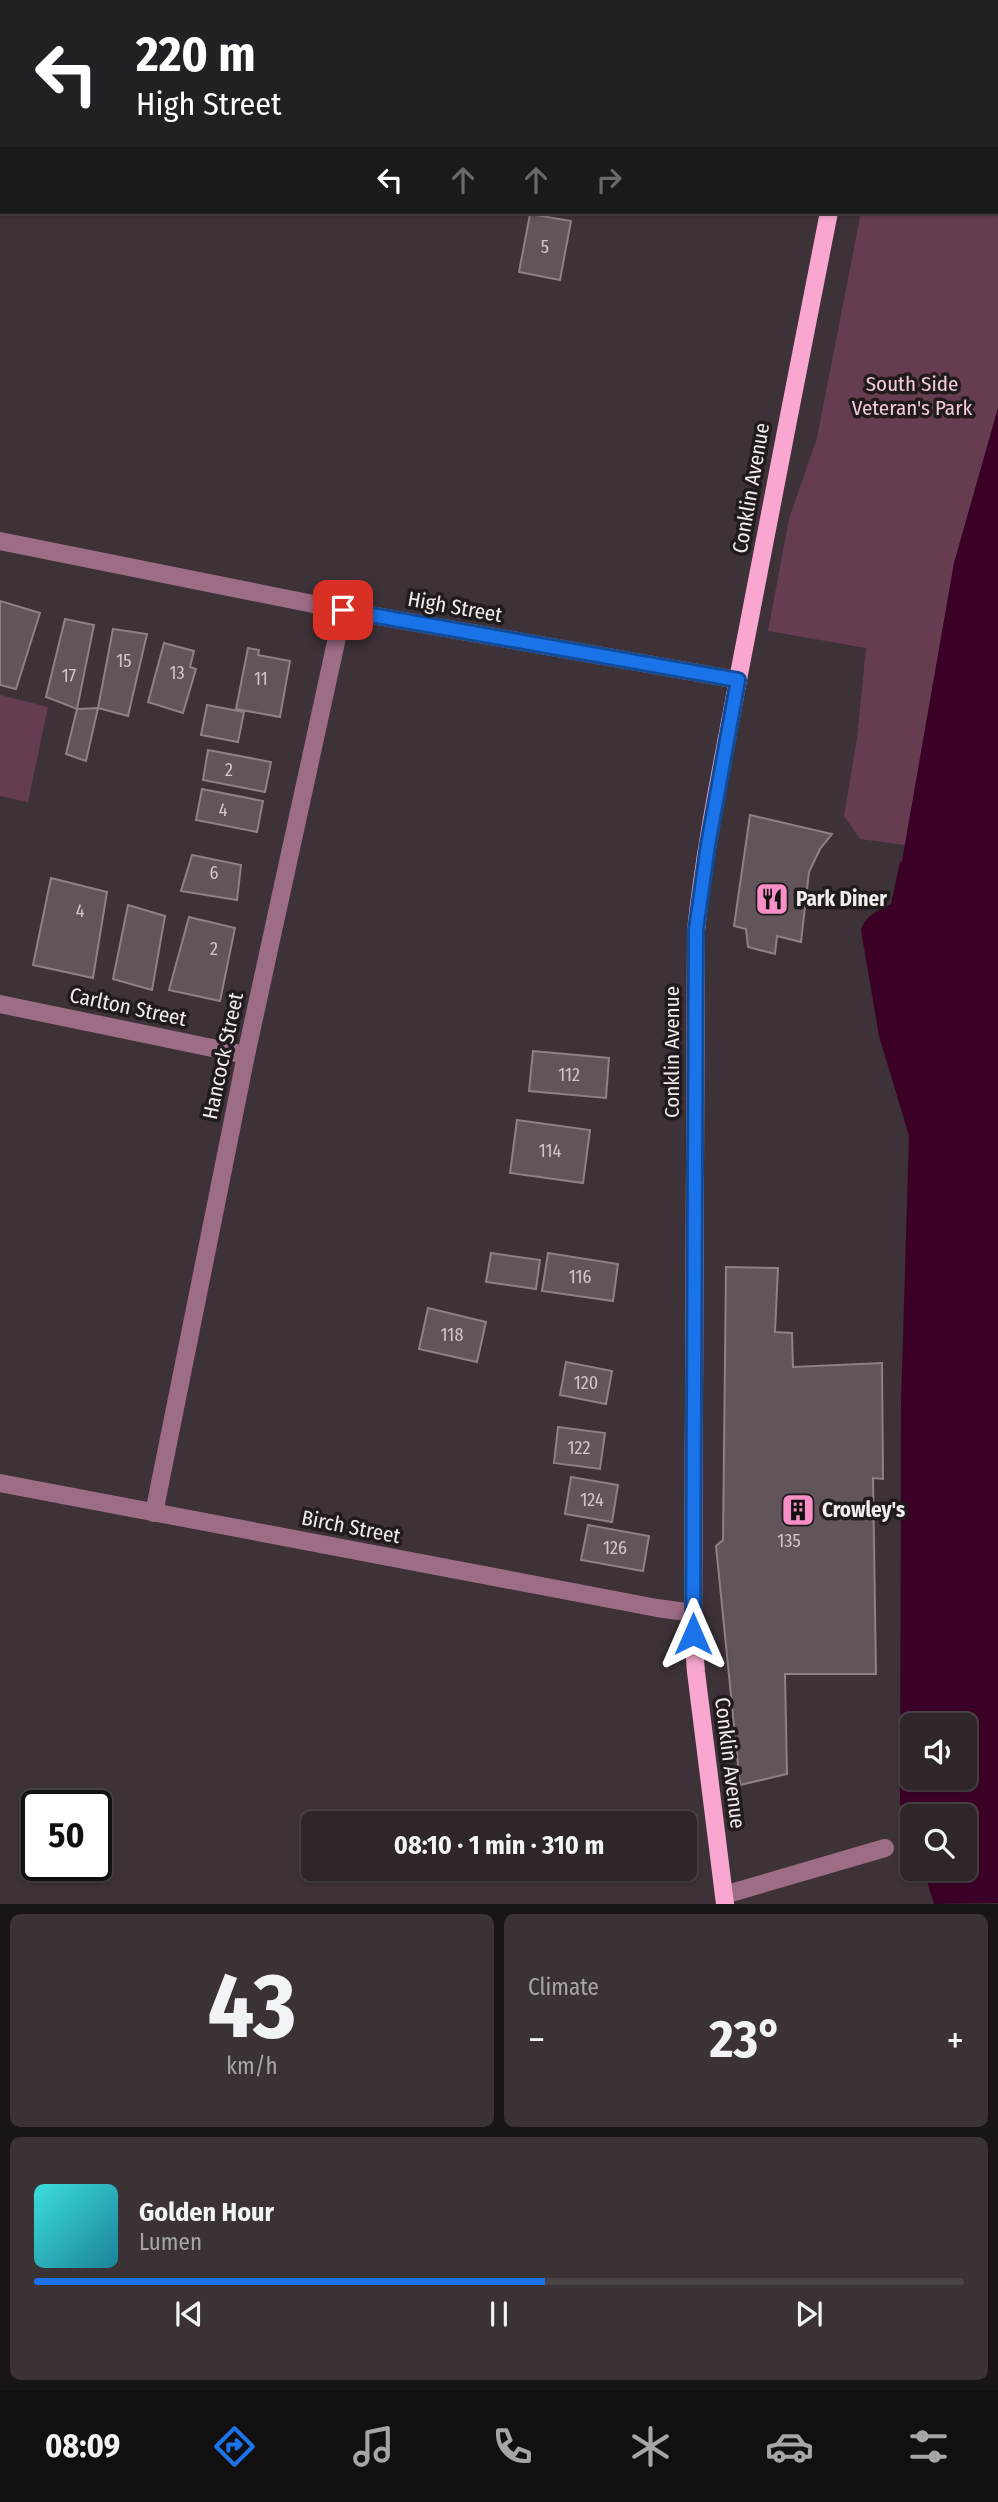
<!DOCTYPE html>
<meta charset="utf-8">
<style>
body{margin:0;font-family:"Fira Sans Condensed",sans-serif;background:#3a3235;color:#f1f3f6;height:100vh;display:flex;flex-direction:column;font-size:26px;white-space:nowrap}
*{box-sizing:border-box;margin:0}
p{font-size:23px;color:#a7a5a8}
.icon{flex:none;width:38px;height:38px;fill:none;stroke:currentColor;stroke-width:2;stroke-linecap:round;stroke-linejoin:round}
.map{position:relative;height:1904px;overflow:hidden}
.drawer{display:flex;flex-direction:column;gap:10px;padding:10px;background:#191517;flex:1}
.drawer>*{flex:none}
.hud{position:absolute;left:0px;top:0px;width:999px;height:214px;box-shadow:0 2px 5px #0004,0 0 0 2px #494346;background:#202124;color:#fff;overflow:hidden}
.tools{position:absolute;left:900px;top:1713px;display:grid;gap:14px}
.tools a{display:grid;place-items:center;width:77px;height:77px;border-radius:10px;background:#2e2629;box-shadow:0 2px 5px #0004,0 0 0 2px #494346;font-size:35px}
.speed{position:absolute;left:21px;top:1790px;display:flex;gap:14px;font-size:35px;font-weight:700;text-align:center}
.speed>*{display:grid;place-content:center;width:91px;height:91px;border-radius:50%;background:#2e2629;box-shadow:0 2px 5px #0004,0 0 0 2px #494346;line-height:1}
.speed .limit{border:4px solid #111;border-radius:10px;background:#fff;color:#111}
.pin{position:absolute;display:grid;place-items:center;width:60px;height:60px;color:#fff;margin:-30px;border-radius:14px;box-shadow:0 4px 10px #0006}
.me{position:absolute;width:77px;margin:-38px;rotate:0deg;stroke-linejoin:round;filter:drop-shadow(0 0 5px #0008)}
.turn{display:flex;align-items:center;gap:24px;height:147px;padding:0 21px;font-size:32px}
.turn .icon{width:91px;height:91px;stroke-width:2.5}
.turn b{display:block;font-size:49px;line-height:60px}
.lanes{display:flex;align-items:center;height:66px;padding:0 21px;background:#0003;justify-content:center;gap:35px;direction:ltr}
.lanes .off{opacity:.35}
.big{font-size:52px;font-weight:700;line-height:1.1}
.drawer .tile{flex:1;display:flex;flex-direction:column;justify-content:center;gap:10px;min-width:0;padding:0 24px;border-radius:10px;background:#3a3235}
.drawer .dial{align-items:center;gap:0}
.dial b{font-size:91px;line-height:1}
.song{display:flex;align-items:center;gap:21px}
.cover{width:84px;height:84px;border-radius:10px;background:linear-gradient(135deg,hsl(180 70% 55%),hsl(190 70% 35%))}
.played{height:7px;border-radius:4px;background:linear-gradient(90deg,#1a73e8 55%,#494346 55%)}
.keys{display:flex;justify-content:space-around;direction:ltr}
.heat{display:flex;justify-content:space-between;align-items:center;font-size:38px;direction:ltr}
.drawer .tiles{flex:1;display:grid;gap:10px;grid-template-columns:1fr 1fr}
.tile:last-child{grid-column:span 2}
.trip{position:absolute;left:301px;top:1811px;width:396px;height:70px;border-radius:10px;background:#2e2629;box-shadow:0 2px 5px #0004,0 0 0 2px #494346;font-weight:700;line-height:70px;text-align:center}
.menu{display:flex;height:112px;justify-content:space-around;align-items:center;background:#120f10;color:#a7a5a8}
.menu .icon{width:49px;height:49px}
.menu .current{color:#1a73e8}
.menu b{font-size:32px;color:#f1f3f6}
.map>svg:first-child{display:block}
.green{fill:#663c51}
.water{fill:#3b0026;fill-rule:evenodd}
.building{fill:#61555b;stroke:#8e8087;stroke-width:2}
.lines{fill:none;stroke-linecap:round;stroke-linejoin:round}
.minor{stroke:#9d6c85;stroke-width:18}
.major{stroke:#f9a7d0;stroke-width:18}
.route-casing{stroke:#114b97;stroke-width:18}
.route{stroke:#1a73e8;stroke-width:12}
.labels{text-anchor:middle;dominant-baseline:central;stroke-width:7;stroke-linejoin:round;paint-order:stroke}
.number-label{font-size:18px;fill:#cec6ca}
.park-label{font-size:21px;fill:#f3cade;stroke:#211b1e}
.street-label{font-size:21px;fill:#f3ecef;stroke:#211b1e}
.poi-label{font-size:21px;font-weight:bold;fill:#f3ecef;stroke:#211b1e;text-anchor:start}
</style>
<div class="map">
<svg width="998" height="1904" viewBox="0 0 998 1904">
<rect width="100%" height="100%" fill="#3d3237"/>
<!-- green -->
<path class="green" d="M903,0H998V408L954,563L905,845L860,839L844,816L857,738L866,648L768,631L789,519L817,438L861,212H998V2H903Z
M0,695L48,707L28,802L0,796Z"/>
<!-- water -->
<path class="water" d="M998,408V1903L934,1904L923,1869H964V1816H912V1835L900,1804L901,1403L909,1136L879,1036L861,930C866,915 878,910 891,904L900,862L902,861L954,563ZM912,1726H964V1778H912Z"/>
<!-- building -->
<path class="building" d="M530,214L571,221L560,280L519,272Z
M0,601L40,613L16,689L0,685Z
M65,619L94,625L77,709L46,697Z
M113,629L147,634L128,716L98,708Z
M164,643L194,651L190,667L196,669L183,713L148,702Z
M248,648L259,650L258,655L290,661L280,717L236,709Z
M207,705L244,712L238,742L201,735Z
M98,708L86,761L66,754L77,709Z
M208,750L271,762L265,792L203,780Z
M202,789L263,801L257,832L196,820Z
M750,815L832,834L820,849L809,872L801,942L777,936L775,954L748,947L746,929L734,926Z
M192,855L241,865L237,900L181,891Z
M51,878L107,892L93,978L33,965Z
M128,905L165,916L152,990L113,979Z
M189,917L235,928L220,1001L169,990Z
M533,1051L609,1058L606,1098L529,1091Z
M517,1120L590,1130L583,1183L510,1173Z
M491,1253L540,1260L536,1289L486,1282Z
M548,1253L618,1264L613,1301L542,1291Z
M726,1267L778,1268L775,1332L792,1333L793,1367L882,1363L883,1479L873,1478L876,1674H785L787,1774L740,1785L716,1546L723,1540Z
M428,1308L486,1322L477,1362L419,1349Z
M566,1362L612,1371L606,1404L560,1395Z
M558,1427L605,1433L600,1469L554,1463Z
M571,1477L618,1485L612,1522L565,1514Z
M588,1525L649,1536L643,1571L581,1560Z"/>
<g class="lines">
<!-- minor -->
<path class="minor" d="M186,2V0
M0,44L2,45
M0,541L343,610L738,680
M0,1004L246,1055
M0,1483L657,1608L693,1613
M154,1513L246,1055L343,610
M724,1895L885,1848"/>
<!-- major -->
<path class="major" d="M871,2L872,0
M725,1904L696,1672L693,1634L696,931C705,843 724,756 740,669C769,517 799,364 829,212"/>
</g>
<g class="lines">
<defs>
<path id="route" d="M343,610L738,680L708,845L696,930L693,1634"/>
</defs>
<!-- route casing -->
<use href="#route" class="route-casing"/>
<!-- route -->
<use href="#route" class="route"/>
</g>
<!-- icons -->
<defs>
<symbol id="restaurant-square" viewBox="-11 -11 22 22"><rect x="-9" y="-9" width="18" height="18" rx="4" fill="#fa8fc8" stroke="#211b1e"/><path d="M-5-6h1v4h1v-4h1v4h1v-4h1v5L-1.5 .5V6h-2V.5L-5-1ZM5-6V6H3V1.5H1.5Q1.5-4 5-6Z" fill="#111"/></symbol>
<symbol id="building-square" viewBox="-11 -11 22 22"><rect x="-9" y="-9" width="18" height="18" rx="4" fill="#fa8fc8" stroke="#211b1e"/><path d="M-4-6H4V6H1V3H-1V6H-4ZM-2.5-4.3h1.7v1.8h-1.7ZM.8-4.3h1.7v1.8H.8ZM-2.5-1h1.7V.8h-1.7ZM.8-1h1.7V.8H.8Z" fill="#111"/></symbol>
</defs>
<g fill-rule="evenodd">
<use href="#restaurant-square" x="753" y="880" width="38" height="38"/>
<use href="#building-square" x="779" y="1491" width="38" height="38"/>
</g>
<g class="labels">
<!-- number labels -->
<g class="number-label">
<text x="545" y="247">5</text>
<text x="124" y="661">15</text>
<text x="177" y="673">13</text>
<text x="69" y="676">17</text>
<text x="261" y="679">11</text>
<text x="229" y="770">2</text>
<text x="223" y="810">4</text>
<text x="214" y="873">6</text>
<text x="80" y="911">4</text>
<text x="214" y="949">2</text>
<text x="569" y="1075">112</text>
<text x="550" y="1151">114</text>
<text x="580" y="1277">116</text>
<text x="452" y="1335">118</text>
<text x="586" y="1383">120</text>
<text x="579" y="1448">122</text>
<text x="592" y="1500">124</text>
<text x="789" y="1541">135</text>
<text x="615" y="1548">126</text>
</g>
<!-- park labels -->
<g class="park-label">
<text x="912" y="384">South Side<tspan x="912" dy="24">Veteran's Park</tspan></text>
</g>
<!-- street labels -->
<g class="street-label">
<text transform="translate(751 488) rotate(-80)">Conklin Avenue</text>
<text transform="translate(455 607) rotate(10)">High Street</text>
<text transform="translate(128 1007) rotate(12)">Carlton Street</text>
<text transform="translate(672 1052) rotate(-90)">Conklin Avenue</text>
<text transform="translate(223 1056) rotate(-78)">Hancock Street</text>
<text transform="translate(351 1527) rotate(11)">Birch Street</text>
<text transform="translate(730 1763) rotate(83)">Conklin Avenue</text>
</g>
<!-- poi labels -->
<g class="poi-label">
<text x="796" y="899">Park Diner</text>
<text x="822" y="1510">Crowley's</text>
</g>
</g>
</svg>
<div class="tools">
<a><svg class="icon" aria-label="sound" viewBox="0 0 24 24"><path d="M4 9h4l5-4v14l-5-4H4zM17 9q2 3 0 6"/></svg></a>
<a><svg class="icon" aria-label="search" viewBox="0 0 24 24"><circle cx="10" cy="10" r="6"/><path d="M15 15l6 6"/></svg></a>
</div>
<div class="speed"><div class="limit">50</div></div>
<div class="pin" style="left:343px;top:610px;background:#d93025"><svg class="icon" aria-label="arrive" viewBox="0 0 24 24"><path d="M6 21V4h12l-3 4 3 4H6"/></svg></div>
<svg class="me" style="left:693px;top:1634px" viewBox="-20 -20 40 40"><path d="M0-17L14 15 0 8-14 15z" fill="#1a73e8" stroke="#fff" stroke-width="4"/></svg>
<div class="trip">08:10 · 1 min · 310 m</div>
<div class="hud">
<div class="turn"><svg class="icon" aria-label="left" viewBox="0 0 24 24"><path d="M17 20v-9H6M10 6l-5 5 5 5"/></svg><div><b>220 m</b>High Street</div></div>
<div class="lanes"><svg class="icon" aria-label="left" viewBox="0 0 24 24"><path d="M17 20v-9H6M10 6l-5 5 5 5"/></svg><svg class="icon off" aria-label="ahead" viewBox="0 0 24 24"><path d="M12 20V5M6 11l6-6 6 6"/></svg><svg class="icon off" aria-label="ahead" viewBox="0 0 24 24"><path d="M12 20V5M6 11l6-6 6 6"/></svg><svg class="icon off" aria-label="right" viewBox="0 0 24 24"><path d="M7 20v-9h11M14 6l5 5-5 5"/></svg></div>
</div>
</div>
<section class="drawer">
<div class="tiles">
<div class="tile dial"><b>43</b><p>km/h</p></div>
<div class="tile"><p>Climate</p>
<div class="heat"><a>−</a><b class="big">23°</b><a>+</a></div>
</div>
<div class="tile">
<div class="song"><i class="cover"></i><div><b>Golden Hour</b><p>Lumen</p></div></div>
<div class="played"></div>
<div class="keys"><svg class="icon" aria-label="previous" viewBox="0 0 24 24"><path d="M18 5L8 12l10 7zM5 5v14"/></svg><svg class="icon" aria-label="pause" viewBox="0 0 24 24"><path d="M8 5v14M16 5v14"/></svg><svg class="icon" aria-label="next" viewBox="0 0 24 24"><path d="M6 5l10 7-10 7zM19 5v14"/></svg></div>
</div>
</div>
</section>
<nav class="menu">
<b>08:09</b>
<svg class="icon current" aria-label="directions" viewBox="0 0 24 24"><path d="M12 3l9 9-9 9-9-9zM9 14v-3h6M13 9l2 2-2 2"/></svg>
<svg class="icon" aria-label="music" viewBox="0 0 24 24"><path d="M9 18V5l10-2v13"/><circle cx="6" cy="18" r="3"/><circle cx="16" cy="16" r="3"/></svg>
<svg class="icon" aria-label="phone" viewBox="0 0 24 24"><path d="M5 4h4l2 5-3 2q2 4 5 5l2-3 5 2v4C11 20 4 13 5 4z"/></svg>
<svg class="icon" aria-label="climate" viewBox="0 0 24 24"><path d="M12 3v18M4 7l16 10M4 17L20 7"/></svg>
<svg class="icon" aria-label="car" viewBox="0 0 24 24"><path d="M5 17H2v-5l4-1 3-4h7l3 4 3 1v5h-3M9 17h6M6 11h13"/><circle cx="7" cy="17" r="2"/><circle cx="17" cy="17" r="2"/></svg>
<svg class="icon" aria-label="filters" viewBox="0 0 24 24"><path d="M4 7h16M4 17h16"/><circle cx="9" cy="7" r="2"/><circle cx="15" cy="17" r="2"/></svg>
</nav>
